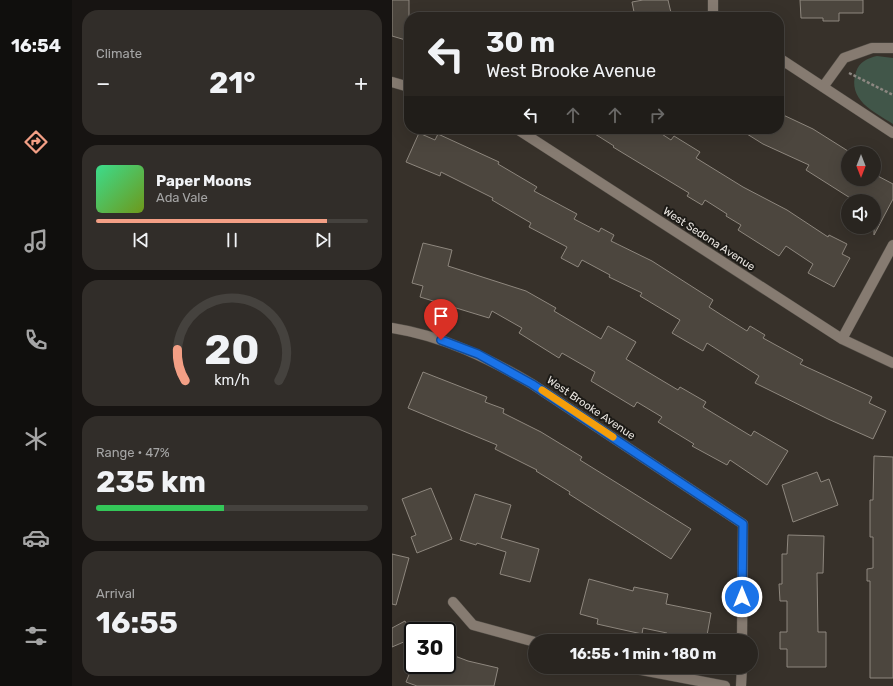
<!DOCTYPE html>
<meta charset="utf-8">
<style>
body{margin:0;font-family:Rubik,sans-serif;background:#312d29;color:#f1f3f6;height:100vh;display:flex;flex-direction:column;font-size:15px;white-space:nowrap}
*{box-sizing:border-box;margin:0}
p{font-size:13px;color:#a5a5a5}
.icon{flex:none;width:22px;height:22px;fill:none;stroke:currentColor;stroke-width:2;stroke-linecap:round;stroke-linejoin:round}
.map{position:relative;flex:1;overflow:hidden}
.details{display:flex;flex-direction:column;gap:10px;padding:10px;background:#171412;width:320px}
.details>*{flex:none}
.banner{position:absolute;left:12px;top:12px;width:380px;height:122px;border-radius:16px;box-shadow:0 4px 16px #0002,0 0 0 1px #45423e;background:#292520;color:#f1f3f6;overflow:hidden}
.needle{width:26px;rotate:180deg}
.buttons{position:absolute;left:449px;top:146px;display:grid;gap:8px}
.buttons a{display:grid;place-items:center;width:40px;height:40px;border-radius:50%;background:#292520;box-shadow:0 4px 16px #0002,0 0 0 1px #45423e;font-size:20px}
.speed{position:absolute;left:12px;top:622px;display:flex;gap:8px;font-size:20px;font-weight:700;text-align:center}
.speed>*{display:grid;place-content:center;width:52px;height:52px;border-radius:50%;background:#292520;box-shadow:0 4px 16px #0002,0 0 0 1px #45423e;line-height:1}
.speed .limit{border:2px solid #111;border-radius:6px;background:#fff;color:#111}
.pin{position:absolute;display:grid;place-items:center;width:34px;height:34px;color:#fff;margin:-41px -17px;border-radius:50% 50% 50% 0;rotate:-45deg;box-shadow:0 0 4px #0007}
.pin .icon{rotate:45deg}
.me{position:absolute;width:44px;margin:-22px;rotate:0deg;stroke-linejoin:round;filter:drop-shadow(0 0 3px #0008)}
.turn{display:flex;align-items:center;gap:14px;height:84px;padding:0 16px;font-size:18px}
.turn .icon{width:52px;height:52px;stroke-width:2.5}
.turn b{display:block;font-size:28px;line-height:34px}
.lanes{display:flex;align-items:center;height:38px;padding:0 16px;background:#0003;justify-content:center;gap:20px;direction:ltr}
.lanes .off{opacity:.35}
.big{font-size:30px;font-weight:700;line-height:1.1}
.details .card{flex:1;display:flex;flex-direction:column;justify-content:center;gap:6px;min-width:0;padding:0 14px;border-radius:16px;background:#312d29}
.details .dial{align-items:center;gap:0}
.dial svg{height:104px;overflow:visible;fill:none;stroke:#45423e;stroke-width:7;stroke-linecap:round;text-anchor:middle}
.dial text{fill:#f1f3f6;stroke:none}
.song{display:flex;align-items:center;gap:12px}
.cover{width:48px;height:48px;border-radius:6px;background:linear-gradient(135deg,hsl(150 70% 55%),hsl(80 70% 35%))}
.played{height:4px;border-radius:2px;background:linear-gradient(90deg,#f39f85 85%,#45423e 85%)}
.keys{display:flex;justify-content:space-around;direction:ltr}
.heat{display:flex;justify-content:space-between;align-items:center;font-size:22px;direction:ltr}
.charge{height:6px;border-radius:3px;background:linear-gradient(90deg,#34c759 47%,#45423e 0)}
.trip{position:absolute;left:136px;top:634px;width:230px;height:40px;border-radius:20px;background:#292520;box-shadow:0 4px 16px #0002,0 0 0 1px #45423e;font-weight:700;line-height:40px;text-align:center}
main{display:flex;flex:1;min-height:0}
.menu{display:flex;flex-direction:column;width:72px;justify-content:space-around;align-items:center;background:#100f0d;color:#a5a5a5}
.menu .icon{width:28px;height:28px}
.menu .active{color:#f39f85}
.menu b{font-size:18px;color:#f1f3f6}
.map>svg:first-child{display:block}
.green{fill:#415649}
.building{fill:#4c463e;stroke:#8e877e}
.lines{fill:none;stroke-linecap:round;stroke-linejoin:round}
.minor-casing{stroke:#534e47;stroke-width:11}
.path{stroke:#8c8781;stroke-width:2.5;stroke-dasharray:3 2;stroke-linecap:butt}
.minor{stroke:#867b71;stroke-width:10}
.route-casing{stroke:#114b97;stroke-width:10}
.route{stroke:#1a73e8;stroke-width:7}
.slow{stroke:#f59e0b;stroke-width:7}
.labels{text-anchor:middle;dominant-baseline:central;stroke-width:4;stroke-linejoin:round;paint-order:stroke}
.street-label{font-size:11px;fill:#e8e4df;stroke:#1c1a16}
</style>
<main>
<nav class="menu">
<b>16:54</b>
<svg class="icon active" aria-label="directions" viewBox="0 0 24 24"><path d="M12 3l9 9-9 9-9-9zM9 14v-3h6M13 9l2 2-2 2"/></svg>
<svg class="icon" aria-label="music" viewBox="0 0 24 24"><path d="M9 18V5l10-2v13"/><circle cx="6" cy="18" r="3"/><circle cx="16" cy="16" r="3"/></svg>
<svg class="icon" aria-label="phone" viewBox="0 0 24 24"><path d="M5 4h4l2 5-3 2q2 4 5 5l2-3 5 2v4C11 20 4 13 5 4z"/></svg>
<svg class="icon" aria-label="climate" viewBox="0 0 24 24"><path d="M12 3v18M4 7l16 10M4 17L20 7"/></svg>
<svg class="icon" aria-label="car" viewBox="0 0 24 24"><path d="M5 17H2v-5l4-1 3-4h7l3 4 3 1v5h-3M9 17h6M6 11h13"/><circle cx="7" cy="17" r="2"/><circle cx="17" cy="17" r="2"/></svg>
<svg class="icon" aria-label="filters" viewBox="0 0 24 24"><path d="M4 7h16M4 17h16"/><circle cx="9" cy="7" r="2"/><circle cx="15" cy="17" r="2"/></svg>
</nav>
<section class="details">
<div class="card"><p>Climate</p>
<div class="heat"><a>−</a><b class="big">21°</b><a>+</a></div>
</div>
<div class="card">
<div class="song"><i class="cover"></i><div><b>Paper Moons</b><p>Ada Vale</p></div></div>
<div class="played"></div>
<div class="keys"><svg class="icon" aria-label="previous" viewBox="0 0 24 24"><path d="M18 5L8 12l10 7zM5 5v14"/></svg><svg class="icon" aria-label="pause" viewBox="0 0 24 24"><path d="M8 5v14M16 5v14"/></svg><svg class="icon" aria-label="next" viewBox="0 0 24 24"><path d="M6 5l10 7-10 7zM19 5v14"/></svg></div>
</div>
<div class="card dial"><svg viewBox="0 0 100 80">
<path d="M14 69A42 42 0 1 1 86 69"/>
<path d="M14 69A42 42 0 0 1 8 45" stroke="#f39f85"/>
<text x="50" y="56" font-size="32" font-weight="700">20</text>
<text x="50" y="72" font-size="11">km/h</text>
</svg></div>
<div class="card"><p>Range · 47%</p><b class="big">235 km</b><div class="charge"></div></div>
<div class="card"><p>Arrival</p><b class="big">16:55</b></div>
</section>
<div class="map">
<svg width="501" height="686" viewBox="0 0 501 686">
<rect width="100%" height="100%" fill="#37312a"/>
<!-- green -->
<path class="green" d="M485,56L501,58V124C481,111 455,100 464,72C467,62 476,58 485,56Z"/>
<!-- building -->
<path class="building" d="M0,0H17V41L0,36Z
M251,0H276L280,17H243L240,2Z
M408,0H471V13H447V21H431V18H409Z
M387,113L421,129L456,151V179H482V174L501,184V199L482,235V201H463L414,170L417,165L371,144L347,129H387Z
M195,129H262L279,140L282,136L308,152L304,158L351,187L395,210L436,237L437,235L455,244L450,254L458,258L442,287L416,273L421,264L394,246L387,256L346,230L349,225L334,216L335,214L313,200L310,205L295,196L297,193L221,147L222,146Z
M27,133L43,140L46,134L107,162L106,164L145,187L142,191L185,214L182,219L207,232L209,228L222,235L219,241L260,261L321,300L317,307L331,316L355,331L358,326L373,335L371,338L411,360L408,364L480,397L477,403L494,411L481,439L436,419L363,383L367,376L315,343L311,351L280,333L288,320L248,296L250,293L217,277L218,275L190,260L186,267L169,258L175,247L137,227L139,223L100,200L101,198L49,172L48,176L14,162Z
M31,243L60,250L56,266L134,291L164,308L162,311L209,339L216,326L244,342L234,359L286,390L288,387L314,402L311,407L359,436L362,431L396,451L375,485L338,460L335,465L300,446L302,444L266,422L270,417L245,402L242,407L199,381L203,372L170,353L167,358L127,333L130,328L100,311L97,318L28,297L31,286L20,283Z
M31,372L95,397L93,402L112,409L111,413L149,432L190,457L188,460L299,529L279,559L177,494L178,492L144,471L145,470L103,449L105,445L16,408Z
M482,456L501,457V678H478V581H475V569L481,568V537H478V500H481Z
M425,472L429,482L437,479L446,505L401,522L390,485Z
M39,488L60,539L25,553L19,537L24,535L10,499Z
M83,494L119,505L109,538L147,549L138,582L108,574L114,552L85,543L84,545L68,540Z
M396,535L432,536L431,573H425L426,632H434V667H395V649H388V632H395V601H388L387,584H390V554H395Z
M0,554L17,558L4,605L0,604Z
M197,579L241,591L242,587L276,594L274,604L319,613L314,641H274L275,633L251,628L250,634L205,624L206,619L188,614Z
M13,621L21,638L0,647V628Z
M55,653L76,661L106,668L102,686H25L14,682L21,665H55Z"/>
<g class="lines">
<defs>
<path id="minor" d="M321,0V15L324,17
M387,58L501,133
M0,82L17,87
M431,87L452,58L480,48H501
M125,129L450,339L501,363
M0,328C51,336 96,358 140,384L351,524L350,641
M450,339L501,245
M61,602L81,625L143,642
M234,667L333,686
M349,686L350,667"/>
</defs>
<!-- minor casing -->
<use href="#minor" class="minor-casing"/>
<!-- path -->
<path class="path" d="M457,73L501,95"/>
<!-- minor -->
<use href="#minor" class="minor"/>
</g>
<g class="lines">
<defs>
<path id="route" d="M49,340L86,354L140,384L351,524L350,597"/>
</defs>
<!-- route casing -->
<use href="#route" class="route-casing"/>
<!-- route -->
<use href="#route" class="route"/>
<!-- slow -->
<path class="slow" d="M150,390L221,437"/>
</g>
<g class="labels">
<!-- street labels -->
<g class="street-label">
<text transform="translate(317 239) rotate(33)">West Sedona Avenue</text>
<text transform="translate(199 408) rotate(34)">West Brooke Avenue</text>
</g>
</g>
</svg>
<div class="buttons">
<a><svg class="needle" viewBox="-14 -14 28 28"><path d="M0-13l5 13h-10z" fill="#e53935"/><path d="M0 13l5-13h-10z" fill="#a5a5a5"/></svg></a>
<a><svg class="icon" aria-label="sound" viewBox="0 0 24 24"><path d="M4 9h4l5-4v14l-5-4H4zM17 9q2 3 0 6"/></svg></a>
</div>
<div class="speed"><div class="limit">30</div></div>
<div class="pin" style="left:49px;top:340px;background:#d93025"><svg class="icon" aria-label="arrive" viewBox="0 0 24 24"><path d="M6 21V4h12l-3 4 3 4H6"/></svg></div>
<svg class="me" style="left:350px;top:597px" viewBox="-20 -20 40 40"><circle r="17" fill="#1a73e8" stroke="#fff" stroke-width="3"/><path d="M0-11L8 9 0 5-8 9z" fill="#fff"/></svg>
<div class="trip">16:55 · 1 min · 180 m</div>
<div class="banner">
<div class="turn"><svg class="icon" aria-label="left" viewBox="0 0 24 24"><path d="M17 20v-9H6M10 6l-5 5 5 5"/></svg><div><b>30 m</b>West Brooke Avenue</div></div>
<div class="lanes"><svg class="icon" aria-label="left" viewBox="0 0 24 24"><path d="M17 20v-9H6M10 6l-5 5 5 5"/></svg><svg class="icon off" aria-label="ahead" viewBox="0 0 24 24"><path d="M12 20V5M6 11l6-6 6 6"/></svg><svg class="icon off" aria-label="ahead" viewBox="0 0 24 24"><path d="M12 20V5M6 11l6-6 6 6"/></svg><svg class="icon off" aria-label="right" viewBox="0 0 24 24"><path d="M7 20v-9h11M14 6l5 5-5 5"/></svg></div>
</div>
</div>
</main>
